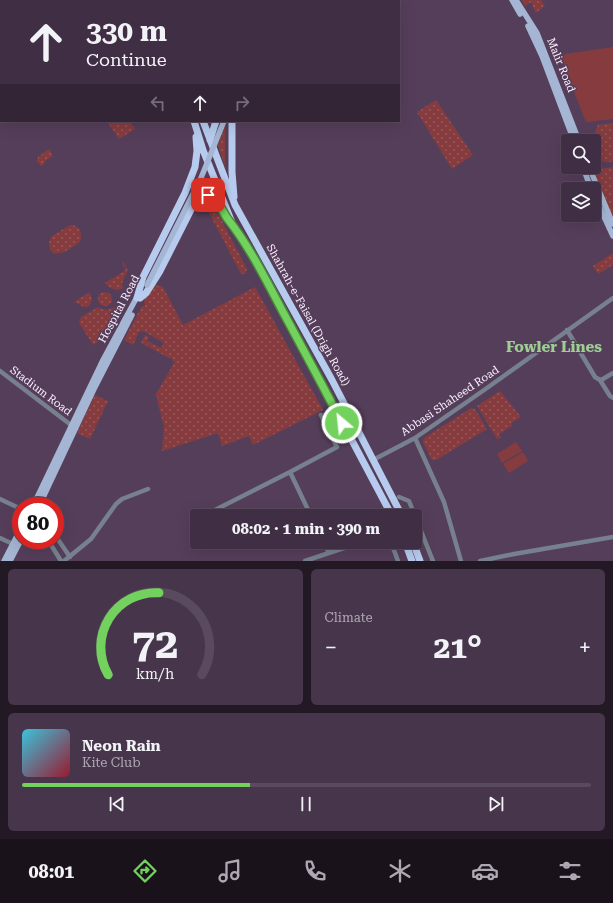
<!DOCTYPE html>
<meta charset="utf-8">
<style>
body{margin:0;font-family:"Roboto Serif",serif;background:#47364b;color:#f1f3f6;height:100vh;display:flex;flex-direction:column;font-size:15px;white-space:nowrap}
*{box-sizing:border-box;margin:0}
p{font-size:13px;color:#aea8b2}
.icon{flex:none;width:22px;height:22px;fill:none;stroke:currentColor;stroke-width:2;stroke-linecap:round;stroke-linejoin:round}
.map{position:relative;height:561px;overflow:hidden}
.side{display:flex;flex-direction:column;gap:8px;padding:8px;background:#231925;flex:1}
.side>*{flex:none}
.guide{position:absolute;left:0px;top:0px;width:400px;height:122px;box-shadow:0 4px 16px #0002,0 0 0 1px #594a5d;background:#402e44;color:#f1f3f6;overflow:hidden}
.buttons{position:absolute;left:561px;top:134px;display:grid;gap:8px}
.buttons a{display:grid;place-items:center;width:40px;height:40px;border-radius:4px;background:#402e44;box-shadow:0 4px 16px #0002,0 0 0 1px #594a5d;font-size:20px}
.speed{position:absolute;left:12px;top:497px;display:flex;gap:8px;font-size:20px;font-weight:700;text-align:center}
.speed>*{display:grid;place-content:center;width:52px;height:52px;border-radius:50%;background:#402e44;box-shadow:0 4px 16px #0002,0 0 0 1px #594a5d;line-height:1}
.speed .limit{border:6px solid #d22;background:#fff;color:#111}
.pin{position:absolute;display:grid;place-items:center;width:34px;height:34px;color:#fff;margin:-17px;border-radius:8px;box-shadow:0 2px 6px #0006}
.me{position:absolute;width:44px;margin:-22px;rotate:332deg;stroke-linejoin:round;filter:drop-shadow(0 0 3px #0008)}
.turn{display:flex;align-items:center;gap:14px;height:84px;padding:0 20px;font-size:18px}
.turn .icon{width:52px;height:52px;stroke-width:2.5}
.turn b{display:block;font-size:28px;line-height:34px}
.lanes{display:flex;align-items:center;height:38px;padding:0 20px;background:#0003;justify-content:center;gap:20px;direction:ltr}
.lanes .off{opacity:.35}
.big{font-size:30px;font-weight:700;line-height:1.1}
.side .card{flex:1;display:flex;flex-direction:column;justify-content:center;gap:6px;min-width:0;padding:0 14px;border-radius:6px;background:#47364b}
.side .dial{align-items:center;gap:0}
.dial svg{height:104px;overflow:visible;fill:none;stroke:#594a5d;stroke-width:7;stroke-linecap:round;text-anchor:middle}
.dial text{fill:#f1f3f6;stroke:none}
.song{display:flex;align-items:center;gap:12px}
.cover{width:48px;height:48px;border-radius:6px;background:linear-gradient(135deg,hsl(190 70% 55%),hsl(350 70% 35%))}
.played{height:4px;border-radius:2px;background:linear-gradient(90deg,#72d25d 40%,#594a5d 40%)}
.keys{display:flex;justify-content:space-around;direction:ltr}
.heat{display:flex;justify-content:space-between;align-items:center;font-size:22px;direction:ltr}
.side .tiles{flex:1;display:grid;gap:8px;grid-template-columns:1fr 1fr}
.card:last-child{grid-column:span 2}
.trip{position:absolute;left:190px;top:509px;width:232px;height:40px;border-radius:4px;background:#402e44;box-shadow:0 4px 16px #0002,0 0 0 1px #594a5d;font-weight:700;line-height:40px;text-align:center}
.tabs{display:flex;height:64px;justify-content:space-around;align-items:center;background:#1a121b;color:#aea8b2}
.tabs .icon{width:28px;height:28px}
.tabs .on{color:#72d25d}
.tabs b{font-size:18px;color:#f1f3f6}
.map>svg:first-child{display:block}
.grass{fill:url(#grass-dots)}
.park{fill:#863c3f}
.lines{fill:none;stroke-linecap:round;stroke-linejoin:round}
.minor{stroke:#77808e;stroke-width:4.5}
.major{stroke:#a4b6d3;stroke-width:5.5}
.highway{stroke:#b6cbee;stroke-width:7}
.major-bridge{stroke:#a4b6d3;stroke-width:5.5}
.route-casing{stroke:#4a883c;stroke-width:10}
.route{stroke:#72d25d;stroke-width:7}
.labels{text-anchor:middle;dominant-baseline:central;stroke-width:3;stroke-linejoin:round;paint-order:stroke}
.street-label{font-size:11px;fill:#fbf0fe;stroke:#553e5a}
.district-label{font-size:15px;font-weight:bold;fill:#9dcf92;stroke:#553e5a}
</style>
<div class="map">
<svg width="613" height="561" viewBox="0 0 613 561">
<defs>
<pattern id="grass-dots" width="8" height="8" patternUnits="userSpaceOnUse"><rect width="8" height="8" fill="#863c3f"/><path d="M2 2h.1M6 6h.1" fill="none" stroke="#98585c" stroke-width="1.8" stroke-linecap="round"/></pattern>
</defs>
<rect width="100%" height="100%" fill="#553e5a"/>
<!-- grass -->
<path class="grass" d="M522,0H541L545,6L536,13L531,2L525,6Z
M436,100L473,155L452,169L417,112Z
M111,121H130L135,129L119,139L108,123Z
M613,123V162H604L599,159L595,132L598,125Z
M225,126V166L218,145Z
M49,149L53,156L45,161V163L41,166L36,160L38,159V157Z
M613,167V214L608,216L593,170Z
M209,199L212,202L247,269L245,274H242L240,272L205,205L200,206L204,201Z
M70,225C80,225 83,233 80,242C72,247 62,256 53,253C48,248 48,241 52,236Z
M613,253V265L598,274L593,266Z
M123,262L128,270L122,283L123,288C117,292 109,288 105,283L126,270L122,263Z
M152,284L163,287L183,325L255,287L323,410L253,445L249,436L222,446L218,433L162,451L164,427L157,399L165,396L158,398L155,396L174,363L171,358H169L141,343L145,335L149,337L147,341L161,348L164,343L143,331L139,332L133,345L124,340L142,306H145L144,300Z
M90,292L92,300C87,313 83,305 74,302Z
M98 299a7 7 0 1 1 14 0a7 7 0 1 1-14 0Z
M118,306L99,341L93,345L79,323L81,317L98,307C106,312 110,309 118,306Z
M500,391L521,417L511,423L512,426L499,434L501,438L497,439L477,406Z
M95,395L108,401L90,439L77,433Z
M471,408L475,409L487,429L436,460H432L423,442L424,438Z"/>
<!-- park -->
<path class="park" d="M613,47V119L586,122L561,59L565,54Z
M516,442L522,451L502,463L497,454Z
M523,452L528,461L509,473L503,464Z"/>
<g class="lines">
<!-- minor -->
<path class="minor" d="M42,1L43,0
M0,30L1,29
M567,330L595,377L600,380L603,379L613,373
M0,371L71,425
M600,380L610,396L613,398
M415,438L444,502L461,561
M373,460L415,438L487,388L613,298
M290,472L311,516
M399,497L409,501L415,516
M0,499L21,509
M213,511L290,472L337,447L321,415
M415,516L433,561
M55,535L70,557
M0,538L13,544
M48,540L61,561
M324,542L329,553
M391,542L398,561
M64,561L91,539L116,504L122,499L148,489
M305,561L362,542
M480,561L514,554L613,537"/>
<!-- major -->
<path class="major" d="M512,0L520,14
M516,0L537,33L579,141
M528,26L542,56L574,141
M583,167L591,189
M589,167L613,224
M594,195L613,236
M33,506L103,360L138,295
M39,506L94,389L132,315
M4,561L21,528
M10,561L21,540"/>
<!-- highway -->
<path class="highway" d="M106,0L109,1
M133,0L135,1
M242,1L243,0
M250,1V0
M194,121L203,150L233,225L267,280L392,516
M203,121L235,205L332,380L402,516
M232,121V172L234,197
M210,140L216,121
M137,298L143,277L185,193L195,167L197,151L196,137
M140,298L146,293L160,271L197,198C214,191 218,202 226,215
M405,542L412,561
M413,542L420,561"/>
<!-- major-bridge -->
<path class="major-bridge" d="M147,285L201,178L224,121"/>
</g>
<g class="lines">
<defs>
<path id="route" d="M208,195C219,200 221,209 227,218C250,247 266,280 283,312C303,349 323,386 342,423"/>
</defs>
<!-- route casing -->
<use href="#route" class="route-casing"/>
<!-- route -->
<use href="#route" class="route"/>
</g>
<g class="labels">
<!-- street labels -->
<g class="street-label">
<text transform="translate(561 65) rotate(68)">Malir Road</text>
<text transform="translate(119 309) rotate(-62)">Hospital Road</text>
<text transform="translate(308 315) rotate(61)">Shahrah-e-Faisal (Drigh Road)</text>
<text transform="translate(41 391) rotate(37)">Stadium Road</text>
<text transform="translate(450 401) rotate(-34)">Abbasi Shaheed Road</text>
</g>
<!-- district labels -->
<g class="district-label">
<text x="554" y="347">Fowler Lines</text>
</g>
</g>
</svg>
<div class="buttons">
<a><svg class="icon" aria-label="search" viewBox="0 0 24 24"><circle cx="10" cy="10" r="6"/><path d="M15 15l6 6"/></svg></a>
<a><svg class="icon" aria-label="layers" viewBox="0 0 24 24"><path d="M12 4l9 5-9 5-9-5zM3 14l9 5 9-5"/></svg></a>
</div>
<div class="speed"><div class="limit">80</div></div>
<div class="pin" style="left:208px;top:195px;background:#d93025"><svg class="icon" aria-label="arrive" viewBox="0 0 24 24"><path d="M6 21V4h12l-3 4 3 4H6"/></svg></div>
<svg class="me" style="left:342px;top:423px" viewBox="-20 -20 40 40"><circle r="17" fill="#72d25d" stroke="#fff" stroke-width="3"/><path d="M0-11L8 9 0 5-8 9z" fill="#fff"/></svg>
<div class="trip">08:02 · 1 min · 390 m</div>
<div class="guide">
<div class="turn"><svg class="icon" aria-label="ahead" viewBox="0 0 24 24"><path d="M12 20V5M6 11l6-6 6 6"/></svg><div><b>330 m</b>Continue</div></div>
<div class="lanes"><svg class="icon off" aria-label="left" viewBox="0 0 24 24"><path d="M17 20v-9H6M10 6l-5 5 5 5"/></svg><svg class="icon" aria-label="ahead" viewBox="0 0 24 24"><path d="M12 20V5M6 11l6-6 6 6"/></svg><svg class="icon off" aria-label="right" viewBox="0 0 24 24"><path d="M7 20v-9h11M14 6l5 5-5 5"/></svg></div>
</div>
</div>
<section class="side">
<div class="tiles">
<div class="card dial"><svg viewBox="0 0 100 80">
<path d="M14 69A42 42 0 1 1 86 69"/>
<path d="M14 69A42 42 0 0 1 53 6" stroke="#72d25d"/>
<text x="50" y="56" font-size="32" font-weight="700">72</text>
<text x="50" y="72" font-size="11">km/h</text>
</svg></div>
<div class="card"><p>Climate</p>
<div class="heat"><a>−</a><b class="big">21°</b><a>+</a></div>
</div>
<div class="card">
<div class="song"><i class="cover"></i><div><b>Neon Rain</b><p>Kite Club</p></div></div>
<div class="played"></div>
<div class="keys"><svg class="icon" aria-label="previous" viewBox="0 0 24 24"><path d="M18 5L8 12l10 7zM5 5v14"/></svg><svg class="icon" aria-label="pause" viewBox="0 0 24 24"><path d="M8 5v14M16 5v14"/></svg><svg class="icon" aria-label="next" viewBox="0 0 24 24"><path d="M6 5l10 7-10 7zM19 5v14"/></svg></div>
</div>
</div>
</section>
<nav class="tabs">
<b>08:01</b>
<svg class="icon on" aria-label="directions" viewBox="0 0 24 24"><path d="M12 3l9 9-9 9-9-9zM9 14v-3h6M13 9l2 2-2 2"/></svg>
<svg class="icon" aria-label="music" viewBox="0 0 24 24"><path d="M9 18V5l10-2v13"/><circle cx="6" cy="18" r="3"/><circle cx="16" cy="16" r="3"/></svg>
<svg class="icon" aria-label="phone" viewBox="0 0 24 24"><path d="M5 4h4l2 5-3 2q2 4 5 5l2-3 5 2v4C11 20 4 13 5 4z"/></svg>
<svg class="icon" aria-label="climate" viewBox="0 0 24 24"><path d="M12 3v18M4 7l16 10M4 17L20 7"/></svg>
<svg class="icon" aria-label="car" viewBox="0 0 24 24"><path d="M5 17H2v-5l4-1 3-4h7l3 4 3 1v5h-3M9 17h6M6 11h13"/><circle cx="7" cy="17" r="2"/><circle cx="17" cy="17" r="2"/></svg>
<svg class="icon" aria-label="filters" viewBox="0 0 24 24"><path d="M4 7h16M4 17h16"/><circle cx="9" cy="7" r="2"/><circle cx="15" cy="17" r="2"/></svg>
</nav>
